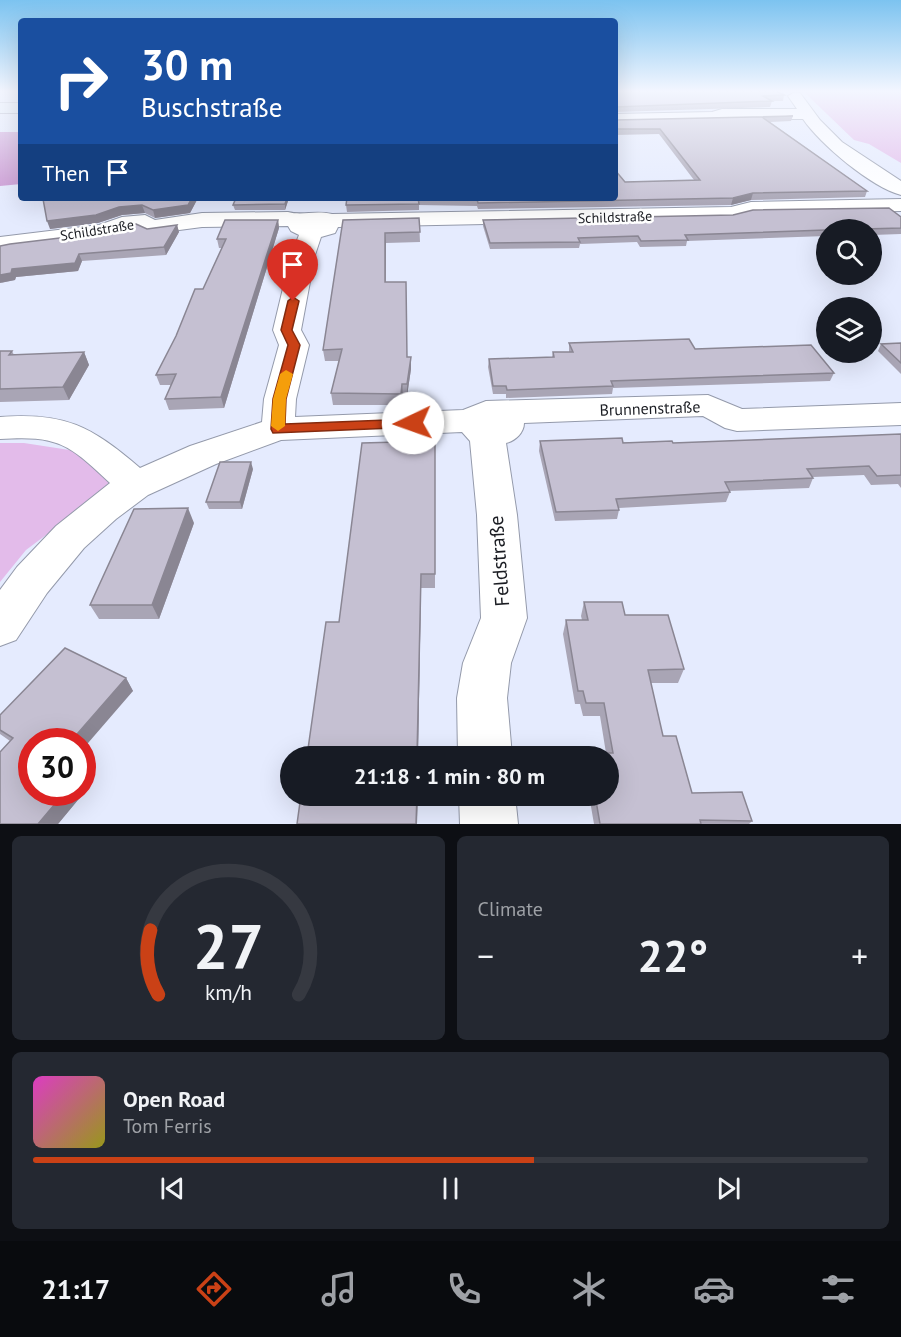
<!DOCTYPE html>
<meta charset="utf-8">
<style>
body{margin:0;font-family:"PT Sans",sans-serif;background:#242831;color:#f1f3f6;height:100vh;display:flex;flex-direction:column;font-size:22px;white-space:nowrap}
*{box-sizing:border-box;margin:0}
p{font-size:20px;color:#9ea1a6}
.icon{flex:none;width:33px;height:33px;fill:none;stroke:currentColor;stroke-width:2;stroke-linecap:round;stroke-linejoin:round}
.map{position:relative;height:824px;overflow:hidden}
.drawer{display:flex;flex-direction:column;gap:12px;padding:12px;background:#0d0f14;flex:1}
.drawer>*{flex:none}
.top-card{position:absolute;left:18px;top:18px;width:600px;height:183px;border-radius:6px;box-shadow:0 6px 24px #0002;background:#1a4fa0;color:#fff;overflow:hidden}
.tools{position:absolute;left:816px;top:219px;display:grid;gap:12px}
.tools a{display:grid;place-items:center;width:66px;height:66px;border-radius:50%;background:#171b24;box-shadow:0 6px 24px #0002;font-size:30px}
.speed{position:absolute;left:18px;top:728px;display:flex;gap:12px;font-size:30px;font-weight:700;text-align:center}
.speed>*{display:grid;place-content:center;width:78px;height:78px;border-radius:50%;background:#171b24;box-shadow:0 6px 24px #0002;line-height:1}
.speed .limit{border:9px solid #d22;background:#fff;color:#111}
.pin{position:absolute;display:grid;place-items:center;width:51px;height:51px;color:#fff;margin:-62px -26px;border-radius:50% 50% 50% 0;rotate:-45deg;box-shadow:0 0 6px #0007}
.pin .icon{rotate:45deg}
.me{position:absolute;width:66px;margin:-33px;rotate:267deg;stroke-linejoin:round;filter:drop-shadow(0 0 4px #0008)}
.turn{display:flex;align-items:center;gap:21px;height:126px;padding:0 24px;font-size:27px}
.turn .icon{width:78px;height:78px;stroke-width:2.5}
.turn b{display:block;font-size:42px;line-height:51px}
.then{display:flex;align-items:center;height:57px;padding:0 24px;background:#0003;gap:12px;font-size:22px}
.big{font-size:45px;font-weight:800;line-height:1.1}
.drawer .tile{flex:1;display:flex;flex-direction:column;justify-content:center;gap:9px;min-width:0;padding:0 21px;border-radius:9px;background:#242831}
.drawer .dial{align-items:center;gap:0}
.dial svg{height:156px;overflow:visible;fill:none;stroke:#363941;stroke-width:7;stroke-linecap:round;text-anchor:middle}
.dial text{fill:#f1f3f6;stroke:none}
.song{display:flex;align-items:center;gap:18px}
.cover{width:72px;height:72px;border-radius:9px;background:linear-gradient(135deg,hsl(310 70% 55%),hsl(60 70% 35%))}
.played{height:6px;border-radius:3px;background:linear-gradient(90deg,#ca4116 60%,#363941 60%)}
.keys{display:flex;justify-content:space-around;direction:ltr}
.heat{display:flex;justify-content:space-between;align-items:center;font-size:33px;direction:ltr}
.drawer .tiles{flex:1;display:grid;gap:12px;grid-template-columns:1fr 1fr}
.tile:last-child{grid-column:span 2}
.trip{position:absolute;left:280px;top:746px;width:339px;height:60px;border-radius:30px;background:#171b24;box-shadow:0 6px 24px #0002;font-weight:800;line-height:60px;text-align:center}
.menu{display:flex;height:96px;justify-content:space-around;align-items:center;background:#090b0e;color:#9ea1a6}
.menu .icon{width:42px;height:42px}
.menu .on{color:#ca4116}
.menu b{font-size:27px;color:#f1f3f6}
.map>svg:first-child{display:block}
.green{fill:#e3bbea}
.forest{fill:#ca96d2}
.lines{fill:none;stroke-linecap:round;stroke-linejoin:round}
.street-casing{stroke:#949aab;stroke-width:2}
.secondary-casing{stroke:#949aab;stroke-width:2}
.street{fill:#fff;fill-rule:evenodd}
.secondary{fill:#e2eef9;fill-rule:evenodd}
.wall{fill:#a9a5b5}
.shaded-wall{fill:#8a8693}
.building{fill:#c5c0d2;stroke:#8a8693;stroke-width:1.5}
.route{fill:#ca4116;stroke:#832a0e;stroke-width:1.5}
.slow{fill:#f59e0b}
.labels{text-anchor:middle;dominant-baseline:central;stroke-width:5;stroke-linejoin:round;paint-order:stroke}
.far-street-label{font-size:14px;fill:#1b1d23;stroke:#fff}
.street-label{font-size:16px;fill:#1b1d23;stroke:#fff}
.near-street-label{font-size:20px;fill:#1b1d23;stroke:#fff}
</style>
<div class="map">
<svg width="901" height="824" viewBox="0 0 901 824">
<rect width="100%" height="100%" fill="#e5ebfe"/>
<!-- green -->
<path class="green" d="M803,91H901V163L869,144L854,140Z
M0,443H24L76,451L114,484L26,550L0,582Z"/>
<!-- forest -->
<path class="forest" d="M0,132H21V184L0,186Z"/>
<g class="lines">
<defs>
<path id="street" d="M795,92L800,93L820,120L842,142L901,181V195C871,187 820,144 803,119H724L714,122L615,124V114L712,112L722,109H797L788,96Z
M901,199V211L751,214L731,219L338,227L335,233L321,237L315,255L301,330L309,345L296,399L295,417L463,410L486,401L708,395L742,409L901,403V425L737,431L725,428L703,416L524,423C524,433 515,441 506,443L517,515L527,618L511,663L507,698L512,756H458L457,698L463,663L481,618L477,515L470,441L462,432L281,440L216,464L148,495L116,519L84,548L47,593L16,640L0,646V590L17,567L56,526L110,483C69,444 58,435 0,439V417C65,412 91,426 140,468L190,446L262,422L264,399L279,345L273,330L291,255L299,235L291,231L288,226L202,227L149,234L139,229L125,230L103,238L0,251V237L99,225L122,217L145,215L155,220L202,213L288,212C303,216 314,210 332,214L731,207L751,202Z
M459,795H515L518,824H460Z"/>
<path id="secondary" d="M0,103H21V113H0Z"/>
</defs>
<!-- street casing -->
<use href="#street" class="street-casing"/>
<!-- secondary casing -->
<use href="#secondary" class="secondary-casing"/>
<!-- street -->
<use href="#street" class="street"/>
<!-- secondary -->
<use href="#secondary" class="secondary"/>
</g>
<!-- wall -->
<path class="wall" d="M615,91L784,95L783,101H771H772L770,107L615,112Z
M793,116L791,121L770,122L867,191L865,197L751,200L731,205L478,209L477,206L419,205V210L347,212L346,205L625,182L694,180L659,134L615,135V120Z
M51,198H198L190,213L155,218L145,213L122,215L98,223L50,229Z
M289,198L285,210H235L233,205Z
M901,217V234L872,235V230H826V236L687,241L686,246L640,247L637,242L580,244L579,248L490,249L483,226V220Z
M419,218L420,242L386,243V282L407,357H411V369L407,396H403L402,405H333L331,393L339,361H325L323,350L343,220Z
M278,220L279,228L224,408L169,410L165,399L171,385H160L156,375L203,289L222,248H219L217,239Z
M177,225L179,232L166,255L82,261L78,271L16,277L15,280L0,283L101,233L147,229Z
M569,343L695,349L834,373L830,381L613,388L612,394L506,398V394H493L488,367L489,359L552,357L553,352H569Z
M901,343V374L878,351L881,344Z
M0,351H12L14,355L84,352L89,365L69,400L0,402Z
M901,434V488L898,484L871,485L864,475L813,477V478L809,488L729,491L730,492L726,502L619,508V510L617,519L555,521L539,451L540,441L673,443Z
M435,441V588H421L418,756H307L339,622Z
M253,469L242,509H209L206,502Z
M194,523L159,619H99L90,605Z
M584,602L625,615L684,669L678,683H651L663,736L692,793L752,821L749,824H594L589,795H609V756H588L589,753H606L600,716H583L580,704H575L563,634L566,620H582L581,616Z
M126,678L133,691L32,741L92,783L58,824H0L10,741L0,734V715Z"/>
<!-- shaded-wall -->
<path class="shaded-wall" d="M753,193L751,200L731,205L733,198Z
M192,198H198L190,213L155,218L153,210Z
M287,198H289L285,210V204Z
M142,205L145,213L122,215L98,223L50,229L47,221L119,207Z
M278,220L279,228L224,408L221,397Z
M177,225L179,232L166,255L164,247Z
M385,233L386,243L385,293Z
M79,254L82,261L78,271L16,277L15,280L0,283V275L12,269Z
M84,352L89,365L69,400L63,387Z
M411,357V369L407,396V384Z
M402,384L403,396L402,405L401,394Z
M251,462L253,469L242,509L240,502Z
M188,508L194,523L159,619L152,605Z
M421,574V588L418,756H417Z
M126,678L133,691L82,750V741H71Z
M82,772L92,783L58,824H38L65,792H82Z
M417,795H418L417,824H416Z"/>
<!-- building -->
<path class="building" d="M615,91H776L784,95L763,96L772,101L615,107Z
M793,116L762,117L867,191L753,193L733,198L478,203L477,199L418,198L419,204L346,205L347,198H615V170L625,182L700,180L660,129H615V120Z
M51,198H192L188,205L153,210L142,205L119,207L96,215L47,221L43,199Z
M236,198H287L285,204L233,205Z
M889,208L901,217V228L826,230L685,235L688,240L641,241L638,236L578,238L580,242L490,243L483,220L733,215L753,210Z
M419,218L420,232L385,233V282H406L407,357H411L407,384H402L401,394L331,393L342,349L323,350L343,220Z
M225,220H278L221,397L165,399L176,374L156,375L176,336L195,289H203L226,239H217Z
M136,224L147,229L177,225L164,247L79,254L75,263L12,269L11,273L0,275V246L10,244L101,233L123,225Z
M689,339L695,349L811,345L834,373L611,381L613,386L507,390L506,386H493L489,359L554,357L553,352H573L569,343Z
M901,343V363L881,344Z
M0,351H12L9,355L84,352L63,387L0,389Z
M901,434V475L877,476L869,466L807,469L813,478L725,482L730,492L616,499L619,510L556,512L540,441L622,438L623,443L672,441L673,443Z
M435,441V574H421L417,756H307L326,622H339L362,443Z
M220,462H251L240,502H206Z
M188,508L152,605H90L134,509Z
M584,602H622L625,615H668L684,669L648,670L663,736H676L692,793L742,792L752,821L700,820L701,824H600L595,795H609V756H589V753H613L604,703H586L583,691H578L566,620H588Z
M65,648L126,678L71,741H32V792H65L38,824H0V752L13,738L0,730V715Z
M301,795H417L416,824H297Z"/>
<!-- sky -->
<linearGradient id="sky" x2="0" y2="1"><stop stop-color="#7cc3f0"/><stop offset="0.44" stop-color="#f3f6ff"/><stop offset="1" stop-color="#f3f6ff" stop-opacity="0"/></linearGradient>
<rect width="901" height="207" fill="url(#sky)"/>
<!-- route -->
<path class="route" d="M293,297L299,301L292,330L300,345L286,399L285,424L413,419L418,420L420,423L418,427L273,433L271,429L273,399L288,345L281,330L288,301Z"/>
<!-- slow -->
<path class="slow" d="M286,370L293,374L286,399L285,426L278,431L271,426L273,399L280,374Z"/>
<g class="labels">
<!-- far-street labels -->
<g class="far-street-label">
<text transform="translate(615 217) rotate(-2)">Schildstraße</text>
<text transform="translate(97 230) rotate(-9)">Schildstraße</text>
</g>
<!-- street labels -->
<g class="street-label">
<text transform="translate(650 408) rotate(-2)">Brunnenstraße</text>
</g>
<!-- near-street labels -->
<g class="near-street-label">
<text transform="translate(499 561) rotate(-94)">Feldstraße</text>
</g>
</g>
</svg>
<div class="tools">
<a><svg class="icon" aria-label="search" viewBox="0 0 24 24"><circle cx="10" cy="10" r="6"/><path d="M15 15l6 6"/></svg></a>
<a><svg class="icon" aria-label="layers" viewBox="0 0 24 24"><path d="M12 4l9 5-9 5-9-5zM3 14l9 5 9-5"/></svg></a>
</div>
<div class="speed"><div class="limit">30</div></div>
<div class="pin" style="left:293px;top:301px;background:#d93025"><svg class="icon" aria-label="arrive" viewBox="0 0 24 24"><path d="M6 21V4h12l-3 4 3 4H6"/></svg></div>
<svg class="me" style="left:413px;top:423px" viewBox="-20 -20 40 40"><circle r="19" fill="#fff"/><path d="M0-13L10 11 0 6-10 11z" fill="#ca4116"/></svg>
<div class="trip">21:18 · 1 min · 80 m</div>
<div class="top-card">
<div class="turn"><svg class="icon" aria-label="right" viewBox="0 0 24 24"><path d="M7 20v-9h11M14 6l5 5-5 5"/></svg><div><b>30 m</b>Buschstraße</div></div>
<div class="then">Then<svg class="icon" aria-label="arrive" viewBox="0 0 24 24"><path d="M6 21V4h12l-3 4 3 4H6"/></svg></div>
</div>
</div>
<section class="drawer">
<div class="tiles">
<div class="tile dial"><svg viewBox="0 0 100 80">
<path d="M14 69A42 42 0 1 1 86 69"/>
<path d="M14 69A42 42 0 0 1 10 36" stroke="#ca4116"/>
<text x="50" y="56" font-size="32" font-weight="700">27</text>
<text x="50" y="72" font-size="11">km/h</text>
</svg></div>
<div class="tile"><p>Climate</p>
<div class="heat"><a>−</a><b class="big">22°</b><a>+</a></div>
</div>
<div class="tile">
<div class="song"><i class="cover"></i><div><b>Open Road</b><p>Tom Ferris</p></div></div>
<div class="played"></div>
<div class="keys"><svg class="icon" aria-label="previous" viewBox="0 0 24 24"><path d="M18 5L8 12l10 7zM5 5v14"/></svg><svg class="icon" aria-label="pause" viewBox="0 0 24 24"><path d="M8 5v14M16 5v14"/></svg><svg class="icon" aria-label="next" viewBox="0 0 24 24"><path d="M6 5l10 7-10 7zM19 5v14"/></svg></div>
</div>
</div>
</section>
<nav class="menu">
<b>21:17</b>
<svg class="icon on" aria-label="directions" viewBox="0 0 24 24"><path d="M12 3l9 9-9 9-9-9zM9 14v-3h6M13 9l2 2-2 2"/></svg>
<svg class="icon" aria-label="music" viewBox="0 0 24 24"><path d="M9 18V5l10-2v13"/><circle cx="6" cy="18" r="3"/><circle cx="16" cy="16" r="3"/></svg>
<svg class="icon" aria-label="phone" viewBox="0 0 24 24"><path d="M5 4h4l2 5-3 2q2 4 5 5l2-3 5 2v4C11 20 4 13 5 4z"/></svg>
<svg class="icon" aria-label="climate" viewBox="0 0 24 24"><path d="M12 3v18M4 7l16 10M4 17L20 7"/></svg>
<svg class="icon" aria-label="car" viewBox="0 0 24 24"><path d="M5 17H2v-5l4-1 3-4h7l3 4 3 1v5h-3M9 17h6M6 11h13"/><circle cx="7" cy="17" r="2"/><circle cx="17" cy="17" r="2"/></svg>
<svg class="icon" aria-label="filters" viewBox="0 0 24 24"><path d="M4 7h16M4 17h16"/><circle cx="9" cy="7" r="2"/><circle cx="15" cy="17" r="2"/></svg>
</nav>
